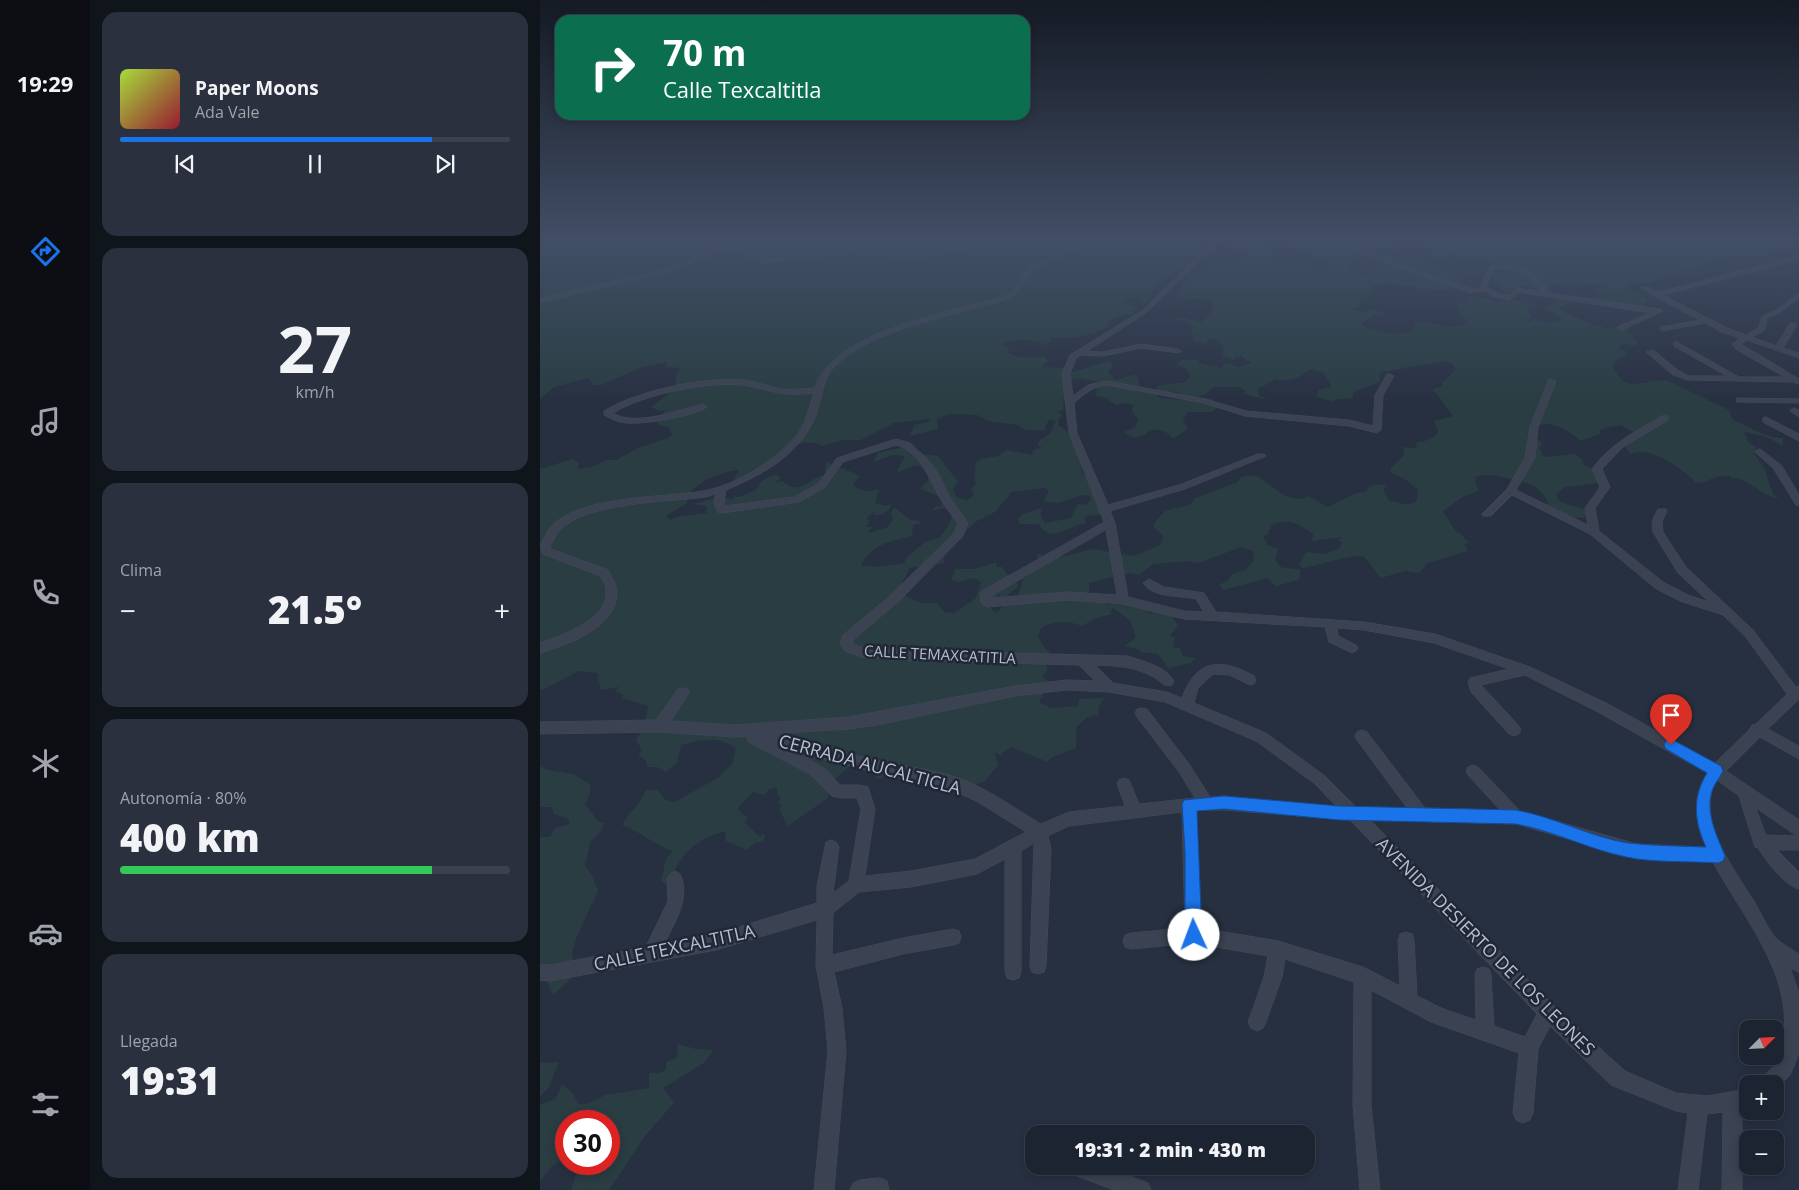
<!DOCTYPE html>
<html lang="es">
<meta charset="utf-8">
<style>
body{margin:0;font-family:"Open Sans",sans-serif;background:#2a303d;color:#f1f3f6;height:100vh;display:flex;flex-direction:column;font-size:19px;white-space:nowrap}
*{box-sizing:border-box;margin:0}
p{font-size:16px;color:#a0a4ab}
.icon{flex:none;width:28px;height:28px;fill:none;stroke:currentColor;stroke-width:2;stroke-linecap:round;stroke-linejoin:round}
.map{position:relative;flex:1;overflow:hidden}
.drawer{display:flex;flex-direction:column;gap:12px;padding:12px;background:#10141b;width:450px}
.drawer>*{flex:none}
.hud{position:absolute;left:15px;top:15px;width:475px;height:105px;border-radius:15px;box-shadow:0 2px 8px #0003,0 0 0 1px #3b414d;background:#0b6e4f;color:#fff;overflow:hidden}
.needle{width:32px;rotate:66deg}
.controls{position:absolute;left:1199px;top:1020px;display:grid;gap:10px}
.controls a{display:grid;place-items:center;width:45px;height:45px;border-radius:10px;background:#1d2431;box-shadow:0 2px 8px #0003,0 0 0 1px #3b414d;font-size:25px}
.speed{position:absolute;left:15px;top:1110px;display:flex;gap:10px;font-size:25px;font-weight:700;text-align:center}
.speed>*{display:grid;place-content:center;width:65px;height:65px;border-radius:50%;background:#1d2431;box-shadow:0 2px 8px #0003,0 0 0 1px #3b414d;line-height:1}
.speed .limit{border:8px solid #d22;background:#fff;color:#111}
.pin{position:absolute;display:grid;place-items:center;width:42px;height:42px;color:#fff;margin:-51px -21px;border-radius:50% 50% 50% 0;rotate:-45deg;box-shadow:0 0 5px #0007}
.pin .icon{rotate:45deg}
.me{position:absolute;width:55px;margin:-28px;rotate:358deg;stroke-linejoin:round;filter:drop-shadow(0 0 4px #0008)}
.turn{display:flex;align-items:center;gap:18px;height:105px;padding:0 25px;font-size:22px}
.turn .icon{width:65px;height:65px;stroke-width:2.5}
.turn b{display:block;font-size:35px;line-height:42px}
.big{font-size:38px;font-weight:800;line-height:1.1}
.drawer .tile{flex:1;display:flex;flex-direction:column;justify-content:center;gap:8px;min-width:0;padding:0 18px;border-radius:15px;background:#2a303d}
.drawer .dial{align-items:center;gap:0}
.dial b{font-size:65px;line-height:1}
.song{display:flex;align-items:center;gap:15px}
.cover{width:60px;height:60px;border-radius:8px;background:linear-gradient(135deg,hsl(80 70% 55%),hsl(350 70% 35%))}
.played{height:5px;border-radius:2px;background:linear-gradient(90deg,#1a73e8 80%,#3b414d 80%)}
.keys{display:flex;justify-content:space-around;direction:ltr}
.heat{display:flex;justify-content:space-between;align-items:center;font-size:28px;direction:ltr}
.charge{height:8px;border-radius:4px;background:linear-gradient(90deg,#34c759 80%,#3b414d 0)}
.trip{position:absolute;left:485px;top:1125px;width:290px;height:50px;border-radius:15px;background:#1d2431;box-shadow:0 2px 8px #0003,0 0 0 1px #3b414d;font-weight:800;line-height:50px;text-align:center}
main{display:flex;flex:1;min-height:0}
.menu{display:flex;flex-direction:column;width:90px;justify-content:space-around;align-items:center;background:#0c0e14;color:#a0a4ab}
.menu .icon{width:35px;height:35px}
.menu .on{color:#1a73e8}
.menu b{font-size:22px;color:#f1f3f6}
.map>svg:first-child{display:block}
.green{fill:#293d42;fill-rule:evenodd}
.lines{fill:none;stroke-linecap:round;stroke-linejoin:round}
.minor-casing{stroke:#454b5a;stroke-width:1}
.minor{fill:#3b4251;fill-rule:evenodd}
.route{fill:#1a73e8;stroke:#114b97}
.labels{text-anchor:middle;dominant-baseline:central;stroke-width:5;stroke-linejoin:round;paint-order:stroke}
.street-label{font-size:15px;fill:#b8becb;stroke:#202736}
.near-street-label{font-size:18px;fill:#b8becb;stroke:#202736}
</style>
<main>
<nav class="menu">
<b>19:29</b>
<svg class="icon on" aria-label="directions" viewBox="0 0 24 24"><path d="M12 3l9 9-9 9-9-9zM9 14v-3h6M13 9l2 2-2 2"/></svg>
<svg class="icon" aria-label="music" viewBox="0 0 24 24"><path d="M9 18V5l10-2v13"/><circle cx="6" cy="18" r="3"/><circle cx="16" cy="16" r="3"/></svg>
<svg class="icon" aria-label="phone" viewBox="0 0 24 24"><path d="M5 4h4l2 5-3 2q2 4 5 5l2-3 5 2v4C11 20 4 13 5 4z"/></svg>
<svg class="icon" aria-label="climate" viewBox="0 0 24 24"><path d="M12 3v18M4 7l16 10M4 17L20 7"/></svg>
<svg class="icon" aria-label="car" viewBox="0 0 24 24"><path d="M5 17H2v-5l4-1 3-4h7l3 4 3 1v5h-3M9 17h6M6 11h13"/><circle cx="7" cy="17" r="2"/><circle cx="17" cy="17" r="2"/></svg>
<svg class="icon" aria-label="filters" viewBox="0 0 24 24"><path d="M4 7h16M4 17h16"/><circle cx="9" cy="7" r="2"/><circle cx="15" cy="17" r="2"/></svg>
</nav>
<section class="drawer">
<div class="tile">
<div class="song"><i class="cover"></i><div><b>Paper Moons</b><p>Ada Vale</p></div></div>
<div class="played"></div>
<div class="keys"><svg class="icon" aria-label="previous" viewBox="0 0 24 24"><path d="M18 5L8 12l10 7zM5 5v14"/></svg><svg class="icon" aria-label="pause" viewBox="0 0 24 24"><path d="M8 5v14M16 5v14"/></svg><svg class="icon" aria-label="next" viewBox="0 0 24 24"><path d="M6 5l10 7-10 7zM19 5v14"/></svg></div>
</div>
<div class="tile dial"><b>27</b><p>km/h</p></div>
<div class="tile"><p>Clima</p>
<div class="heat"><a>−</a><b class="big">21.5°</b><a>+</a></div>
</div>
<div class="tile"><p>Autonomía · 80%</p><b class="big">400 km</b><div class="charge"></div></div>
<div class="tile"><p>Llegada</p><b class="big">19:31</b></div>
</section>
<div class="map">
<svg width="1259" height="1190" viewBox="0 0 1259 1190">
<rect width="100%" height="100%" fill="#273041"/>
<!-- green -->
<path class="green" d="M0,238H670L638,270L619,282L607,299L608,303L600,301L599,297L583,300L585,301L579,304L597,306V309L594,310L593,314L581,315L568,321L569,326C549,336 533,340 511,337V341L506,345C492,339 476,338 461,344L469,349L468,353C480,359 491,358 504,356L508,361L502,367L527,368L531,372C546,370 556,362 571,362L572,366L568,372L576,380L592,375H597L600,385L594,387L597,391L614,393L620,398L642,400L664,398L671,399L678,406L673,412H648L643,419L648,429L633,439C626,430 620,429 610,430L605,435L594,438L584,432L595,427L598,420L592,411L593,405L585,403L576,405L566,398L556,396L557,382L540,378L525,380L523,410L518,412L522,415L518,419L519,426C532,429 541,461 542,473L564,493L569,508L572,510L570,516L566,513L555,516L549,515L544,518L546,523C535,522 510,547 499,524H480L478,519L481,515L501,508V516L505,523L531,518L538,504L546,505L551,500L550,496L544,495L517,503L504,501L509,491L505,488L471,492C468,501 459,503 457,511L437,521L404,549V563L370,568L362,583V594L381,603H397L405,612L414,613L436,598L441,582L434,578L420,582L411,580L415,569H436L456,562L457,567H462L468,575H474L479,586L461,600L459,594L450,608L457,613L463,605L469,606L473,599L478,596L483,579L506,562L498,558L497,554L514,559L552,549L594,556L621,545L623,536L613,526C627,503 631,512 651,504L655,498L698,482L700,478C719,467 732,491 748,497C753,499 759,498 764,499L768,496L788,507L816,493L825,492C831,484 839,482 848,487L843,488L849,501C859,502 869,508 877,500L878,490L865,479L851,473V468L865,454L863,447L876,448L877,442C885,441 894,440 898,431L894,421L914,416C905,409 902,397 893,391V389L902,386L903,382L916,370L913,364L905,361L842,372L839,375L840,381C832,388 820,386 813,393V398L793,400L795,402L777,397L778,390L791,387V385L784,373L771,369L759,377L743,381L736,379L718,389L719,396L725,397L723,399L704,394L706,391L699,387H674L664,395L652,398L638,396L641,393C634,391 624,392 617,391L618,389L616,386L645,382L651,375L645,368L637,364L641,360H660L658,363L682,368L685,363L699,367L711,363L700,355V358L695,357L694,360L687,357L680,358L683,356L684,346L675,339H668L666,344L652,340L654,338L651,332L653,325L630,317H642L662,323L671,312L674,304C663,296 659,297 646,301L637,293C642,286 647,278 652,274C661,269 681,266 692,264L700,269L715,268L711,265L695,264L697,262L693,259L708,255L688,243L704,238H732L724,245V248L730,252L739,253L733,259L738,263L781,270L788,269V262L783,259L769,258L773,257L766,252L756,251L751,247L743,245L741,241L758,238L755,239L759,241L783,238L780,241L784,243L814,254L817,257L807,265L811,272L809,274L825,276L833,274V270L839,269L843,265V261L848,260L841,259L846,258L845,255L884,258L889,263H892L912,272L911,274L922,280L923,284L931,285L934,288L931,290V293L915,288C891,297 852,277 833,286L834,292L820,300L821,307L815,308V310L824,312L837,309L836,310L844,314L834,315L823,322L822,325C833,332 862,337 873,331L876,323L889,322L904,327L921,326L928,322L917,309L916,303L927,302L926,297L934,295L957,302L977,300L992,306L987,309L991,317L985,320L991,322L993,319L1010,323L1021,320L1017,314L1004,309L1011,304L1013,300L1024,297L1034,303H1029L1019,308L1024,312L1054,325L1072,329L1077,326L1080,330L1085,327L1091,329L1087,331L1098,342L1095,346L1083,343L1080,346V349L1088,353L1078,359L1073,367C1074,371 1076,372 1079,376C1088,393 1113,377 1128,381L1189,410L1193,420C1209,426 1225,438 1243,438V446L1227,437L1204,432L1208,442L1217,448L1214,453L1224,468L1233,494L1239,498C1222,498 1210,477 1191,478L1190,476L1176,477L1162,483L1155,482C1147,471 1116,452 1102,452C1098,452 1093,453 1090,454L1083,443L1094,441L1095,433L1081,425L1064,428L1066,430L1061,429L1060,434L1041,441C1028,431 1011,418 995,427L994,437L1003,443L999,448L1004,457L1035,454L1043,461V465L1054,469L1063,483C1050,483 1039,487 1026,486L1016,495L1021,502L1046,510L1049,517L1024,519L1006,505L1008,503C1000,485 988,482 970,479C957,476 950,473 936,477L935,482L939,490L923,497L903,511L916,532L920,533L929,543L924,544L928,551L888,563L879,573L866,571L841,578C834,571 831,563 824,557C817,552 775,567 763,568L759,565L766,552L785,554L799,549L802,542L797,540L802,537L772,541L773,534C759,524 747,516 731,526L728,535L723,536L728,545L738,549L735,559L740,567L761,570L759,580L736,586L727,578L684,590L679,585L688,580L692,574L705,570L714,560L713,551L701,547L659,563L648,561L613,564L599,575L589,573L549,583V593L567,605L583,604L606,607L609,614L618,609L629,613L638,625L630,636L635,637L633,647L640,648L643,656L655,658L651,663L628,668L618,654L601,652L598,649L585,646L596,637L590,620L573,608L570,612L573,614L556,618L542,626C526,620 516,621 501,628L498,636L506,650L510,651L505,659L507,670L502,677L511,682L499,702L511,708L538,706L539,699L564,698L559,706L558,716L553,715L551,718L547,717L536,728V748L510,758L508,762L471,747L462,753L464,756L455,753L458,765L444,782L414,789L376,768L338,779L328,767L312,764L290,783L288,798L248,826L239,810L242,806L238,803L241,799L237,793V787L228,790L225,795L213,792L198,808L203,815L208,817L204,822L219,836L225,834L223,842H216L207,850L186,841L185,831C152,841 142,853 127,885L121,881L126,859L133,851C115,845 101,832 82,825C89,811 99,807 106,790H118L125,800L135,802L179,777L192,764L196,748C178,736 161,739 141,745L137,763L126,772L117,767H108L105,760L98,755L102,751L96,739L104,728L108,706L82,698L83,695L75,691L80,687L61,690L57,673L39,671L2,690L0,689V469L32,459L39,463L38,469L51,467L67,460H76L98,448L130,437L132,434L129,427L119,425L117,422L125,410L119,411L111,407L134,390L137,373L141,368L125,367L128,362L102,367L61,385H53L49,378L14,387L0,399ZM413,414L437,415L448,421L477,425L486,430H507L505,427L509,420L516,421L510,433L499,441L498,445L502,447L493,450L492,455L467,450L458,456L441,459L436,463L434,480L436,484L431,489L434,495L427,500L416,497L413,488L418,482L398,456L382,454L368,446L338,453L333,462L353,455L365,456L357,471L359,472L375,465L390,468L388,480L380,489L401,497L402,507L396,506L391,511L408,507L412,517L409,525L399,538L385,542L368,556L364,563L339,567L321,566C331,544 351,541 372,536L373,525L381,523L380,521L371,520L354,507L351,513L353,519L348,527L328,533L332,527H326L329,521L327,518L336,510L334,515H341L350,509L351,504L347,506L335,503L339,489C328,492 321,493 313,484L319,477C312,469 296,469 286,461L285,475C268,478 259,497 243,481L235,483L241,478L236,474C227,477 220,481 216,490L199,497L195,496L193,499L179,497L153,504L166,506L167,513L136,517L130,520L126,516L147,503C146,484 184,471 199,470L193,481C206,484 211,478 221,471C227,468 234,467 239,463C245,446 267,437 282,446L303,440H321L354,423L390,419L391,421L374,425L370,436L398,429L397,419L400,417L401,420L403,416Z
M806,238H1259V246L1228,254L1186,256C1179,262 1166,262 1158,265L1157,268L1132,273L1110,283H1090L1091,291L1101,294L1099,297L1105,298L1107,301L1104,305L1105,310L1040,298L1059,297V294L1064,295L1062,297L1072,298L1054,289L1062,287L1060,284L1045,285L1046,287L1027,288L1012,284L1005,291L980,286L970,295L962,297L966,294L960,289L961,287L951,277L962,272L964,267C951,259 935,259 920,261L919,255L911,253L903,257L906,259L890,256L888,252L893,251L889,248L851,240L849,241L855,247L854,251L842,249L836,254L831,250L810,246L812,245Z
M0,766L8,770L33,774L50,784V794L45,804L58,821L64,823L60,832L50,842L45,866L52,875L58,891L37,936L32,954L37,973L13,995L5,977L0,982V837H10L15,828L30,824L28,819L14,814L12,807H0Z
M138,1044L156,1049L174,1050L164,1063L123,1088L134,1103L105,1136L69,1190H31L38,1168L36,1164H69V1121H26V1157L11,1167L0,1182V1105L15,1099L22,1085L33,1093L38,1104H47L65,1095L109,1088V1073H118L126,1070V1062L137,1058Z
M19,1062L9,1087L0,1097V1063Z"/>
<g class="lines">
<defs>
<path id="minor" d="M473,238H487L376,258L309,253L224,263L211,258L206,249L183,250L127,272L0,303V299L15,294L123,270L182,246L199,245L210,247L215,256L225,259L309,249L376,254Z
M538,238H544L546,242L542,246L493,270L478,292L470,298C419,315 334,327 295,366C282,379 282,398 276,415C261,454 222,475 186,490L184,503L185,506L254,497L278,484L297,458L356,439L370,443L387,459L398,473L409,496L428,523L423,536L358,602L313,640V645L321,647L354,650L587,656C602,661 626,666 634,681L632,685C623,688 620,680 612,676C592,666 577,666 555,665L573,683L627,692L642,698C656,658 682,658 714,676L716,680L714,684L710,685L689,675L673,674L658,688L654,703L726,733L785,776L816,807L867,808L817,740L815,736L817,732L822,730L827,732L885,808L960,810L928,775L926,771L928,767L933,765L938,767L980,811L1097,844L1166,847C1155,822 1151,797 1167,773L1056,711L985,675L941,685L979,726L981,730L979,734L974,736L969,734L931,692L928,682L930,678L934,677L969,669L894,643L824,630L797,628L798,636L816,645L818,648L816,651L812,653L789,642L785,627L644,619L583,604L528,600L447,607L441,603L440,594L442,591L564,522L529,433L522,374L530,355L603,310L677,238H683L607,312L547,351L563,352L601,344L637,349L641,351L640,353L601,348L563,356L541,355L536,358L530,374L533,396L548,385L567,381L665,399L706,411L809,420L833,426L835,395L847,374H850L854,376L843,395L841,430L837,433L809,426L705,416L664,403L567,385C553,386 544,394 534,403L537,433L568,505L639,485L718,454H724L726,456L645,489L570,511L575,523L588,597L644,611L664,612L656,599C639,595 615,599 603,583L609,579L624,587L664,593L676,612L824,622L895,634L990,667L1066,703L1175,763L1210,729L1212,725L1216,724L1247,694L1205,636L1183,615L1140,601L1115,588L1050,534L972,495L951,516H943L942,514L967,489L985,458L990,427L1009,379L1016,381L998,427L995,458L976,490L1048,525L1045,508L1060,487L1052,469C1070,444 1096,431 1122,416H1128V420L1082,448L1062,469L1070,487L1055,508L1059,531L1123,582L1148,595L1169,602L1138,573L1113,532L1112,521L1118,509H1126L1127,511L1122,521L1123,532L1146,567L1213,630L1256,687L1259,686V699L1228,729L1259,746V759L1220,737L1186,771L1259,820V850H1237L1259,872V889C1245,886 1226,861 1218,848L1215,847L1199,796L1177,780C1154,819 1195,870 1215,903C1221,913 1229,932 1237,939C1243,945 1252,949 1259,954V972L1250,968L1259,993V1054L1250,1075L1235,1090V1084H1219C1223,1073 1235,1068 1240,1057C1243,1051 1243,1042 1244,1035C1251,971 1202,916 1173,862L1097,859L976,824L830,820L1014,1006L1085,1071L1136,1093L1167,1096L1208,1089V1108H1202V1190H1182L1183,1112L1167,1114L1158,1190H1138L1148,1113L1136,1111L1071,1085L1010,1026L998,1049L993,1113L990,1120L983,1123L976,1120L973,1113L979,1053L891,1022L831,990V1105L840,1190H820L813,1105L814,982L745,959L742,977L726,1022L723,1028L717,1031L711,1028L708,1022L724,977L728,956L653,943L591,949L585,947L583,941L585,935L591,933L645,928L642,812L529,826L508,836L511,849L506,966L504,972L498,974L492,972L490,966L494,843L481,851V972L479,978L473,980L467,978L465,972V859L437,874L371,887L319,892L293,913L292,955L363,938L413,929L419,931L421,937L419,943L413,945L363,954L294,972L302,1008L306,1051L294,1190H274L288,1051L284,1008L276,966L277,920L176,950L10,981L0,980V964L10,965L106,947L128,901L127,879L130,874L135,871L140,874C151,898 135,921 125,943L176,934L277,903V886L286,842L291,840L296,842L299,847L293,893L309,881L321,809L317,798H300L292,796L270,774L208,742L207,736L195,737L120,732L0,734V722L116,720L138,689L143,688L148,689L149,693L131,721L195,725L309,717L475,686L527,680L555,681L539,665L354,660L321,657L305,651L300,643L303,635L350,596L414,533L418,523C412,515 405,507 400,498C388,478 381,452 356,445L303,462L284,488L259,502L182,513L178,512L174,503L175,494L166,497C128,502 43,502 18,532C15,536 13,542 10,546L11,549L68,570C71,576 77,585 77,591C78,628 28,644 0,653V643C21,636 70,619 66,590C66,585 62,580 60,576L3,554L0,546C3,540 6,534 9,529C35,495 123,498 163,491C195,486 243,457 261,429C267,418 270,405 274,393C262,394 251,395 239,393C227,391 215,386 202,385C167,381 102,395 73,413C95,427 139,410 163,404L167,407C156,416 101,425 86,423C78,422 71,419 64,415V411C96,391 165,376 202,380C215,381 227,386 240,389C252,390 263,389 275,388C293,330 413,312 466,296L473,290L489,268L538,244L540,242ZM566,530L577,595L528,592L452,598V596ZM527,690L569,692L625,702L716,741L775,784L796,806L684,796L670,797L649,764L607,709L602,708L597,709L595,713L597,717L639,772L655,798L599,804L589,780L584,778L579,780L577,784L585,806L529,812L501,824C472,807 442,784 409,775C353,761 295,756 242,733L309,729L337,725L475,696ZM259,753L337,773L408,788L438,802L486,832L435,859L371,871L325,876L335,809L328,787L320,785H300L286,770ZM1216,808L1254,834L1259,836L1226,835ZM684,810L810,820L997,1014L985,1037L954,1026L951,975L949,969L943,967L937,969L935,975L936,1020L901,1008L877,996L874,940L872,934L866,932L860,934L858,940L860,986L823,967L738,941L661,928L656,811Z
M779,238H788L932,289H939L950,267C974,261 997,272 1010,293L1120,309L1123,311L1082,330L1078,328L1079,326L1110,313L979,292L969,300L955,297L944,291L931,293ZM960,268C978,269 992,277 1002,292L978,288L968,296L959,294L946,287L954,269Z
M1259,256V260L1123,295L1187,328L1206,335L1219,327L1222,316L1235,311L1259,293V298L1239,313L1227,318L1225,330L1212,337L1236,346L1250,323H1256L1257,325L1243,348L1259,353V358L1207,340L1201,344L1259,379V384L1253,382L1148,380L1133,375L1106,352L1113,350L1139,371L1149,376H1187L1134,346V342H1137L1199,377H1245L1197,350L1192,344L1200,338L1181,332L1166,323L1121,331V327L1160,320L1114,296L1100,287L1105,286L1118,292Z
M1197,398L1259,399V403L1200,402H1197Z
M1254,408L1259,410V417L1250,411Z
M1226,417L1259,434V441L1223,422V418Z
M1220,449L1242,466L1259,495V506L1256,505L1233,468L1215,452Z
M526,1166H564L608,1183L611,1190H574L529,1173Z
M340,1178L347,1181L349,1190H310L313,1183L320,1180Z"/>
</defs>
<!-- minor casing -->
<use href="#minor" class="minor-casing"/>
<!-- minor -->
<use href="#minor" class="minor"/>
</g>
<!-- sky -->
<linearGradient id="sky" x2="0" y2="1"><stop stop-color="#151a24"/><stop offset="0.59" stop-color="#414e65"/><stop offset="1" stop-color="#414e65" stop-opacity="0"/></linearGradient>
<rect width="1259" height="405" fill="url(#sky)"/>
<!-- route -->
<path class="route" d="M1131,739L1181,766L1183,771C1180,778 1174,784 1172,791C1165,813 1177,836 1185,856L1183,861L1178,863C1149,861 1114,863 1086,857C1048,849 1014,831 976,824L799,820L684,809L657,811L662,935L659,941L654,944L648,941L645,935V852L642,804L644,800L684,796L799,806L976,810C1015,817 1050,837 1088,843C1114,846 1140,846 1166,847C1154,821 1152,798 1167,773L1126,749L1124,745L1126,741Z"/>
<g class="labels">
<!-- street labels -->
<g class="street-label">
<text transform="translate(400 654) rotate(3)">CALLE TEMAXCATITLA</text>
</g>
<!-- near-street labels -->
<g class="near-street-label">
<text transform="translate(330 764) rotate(15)">CERRADA AUCALTICLA</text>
<text transform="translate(946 946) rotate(45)">AVENIDA DESIERTO DE LOS LEONES</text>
<text transform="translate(134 947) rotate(-12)">CALLE TEXCALTITLA</text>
</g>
</g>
</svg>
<div class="controls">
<a><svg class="needle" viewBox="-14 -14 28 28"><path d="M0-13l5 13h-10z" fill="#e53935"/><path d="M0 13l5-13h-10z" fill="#a0a4ab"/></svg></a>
<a>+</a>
<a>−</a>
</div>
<div class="speed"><div class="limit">30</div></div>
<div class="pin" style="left:1131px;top:745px;background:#d93025"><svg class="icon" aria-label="arrive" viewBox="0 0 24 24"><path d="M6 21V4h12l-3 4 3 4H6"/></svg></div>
<svg class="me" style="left:654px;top:935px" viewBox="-20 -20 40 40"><circle r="19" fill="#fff"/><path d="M0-13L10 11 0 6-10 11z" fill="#1a73e8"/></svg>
<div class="trip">19:31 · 2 min · 430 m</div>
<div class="hud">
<div class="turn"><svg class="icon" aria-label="right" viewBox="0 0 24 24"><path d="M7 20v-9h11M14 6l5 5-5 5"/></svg><div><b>70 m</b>Calle Texcaltitla</div></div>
</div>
</div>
</main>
